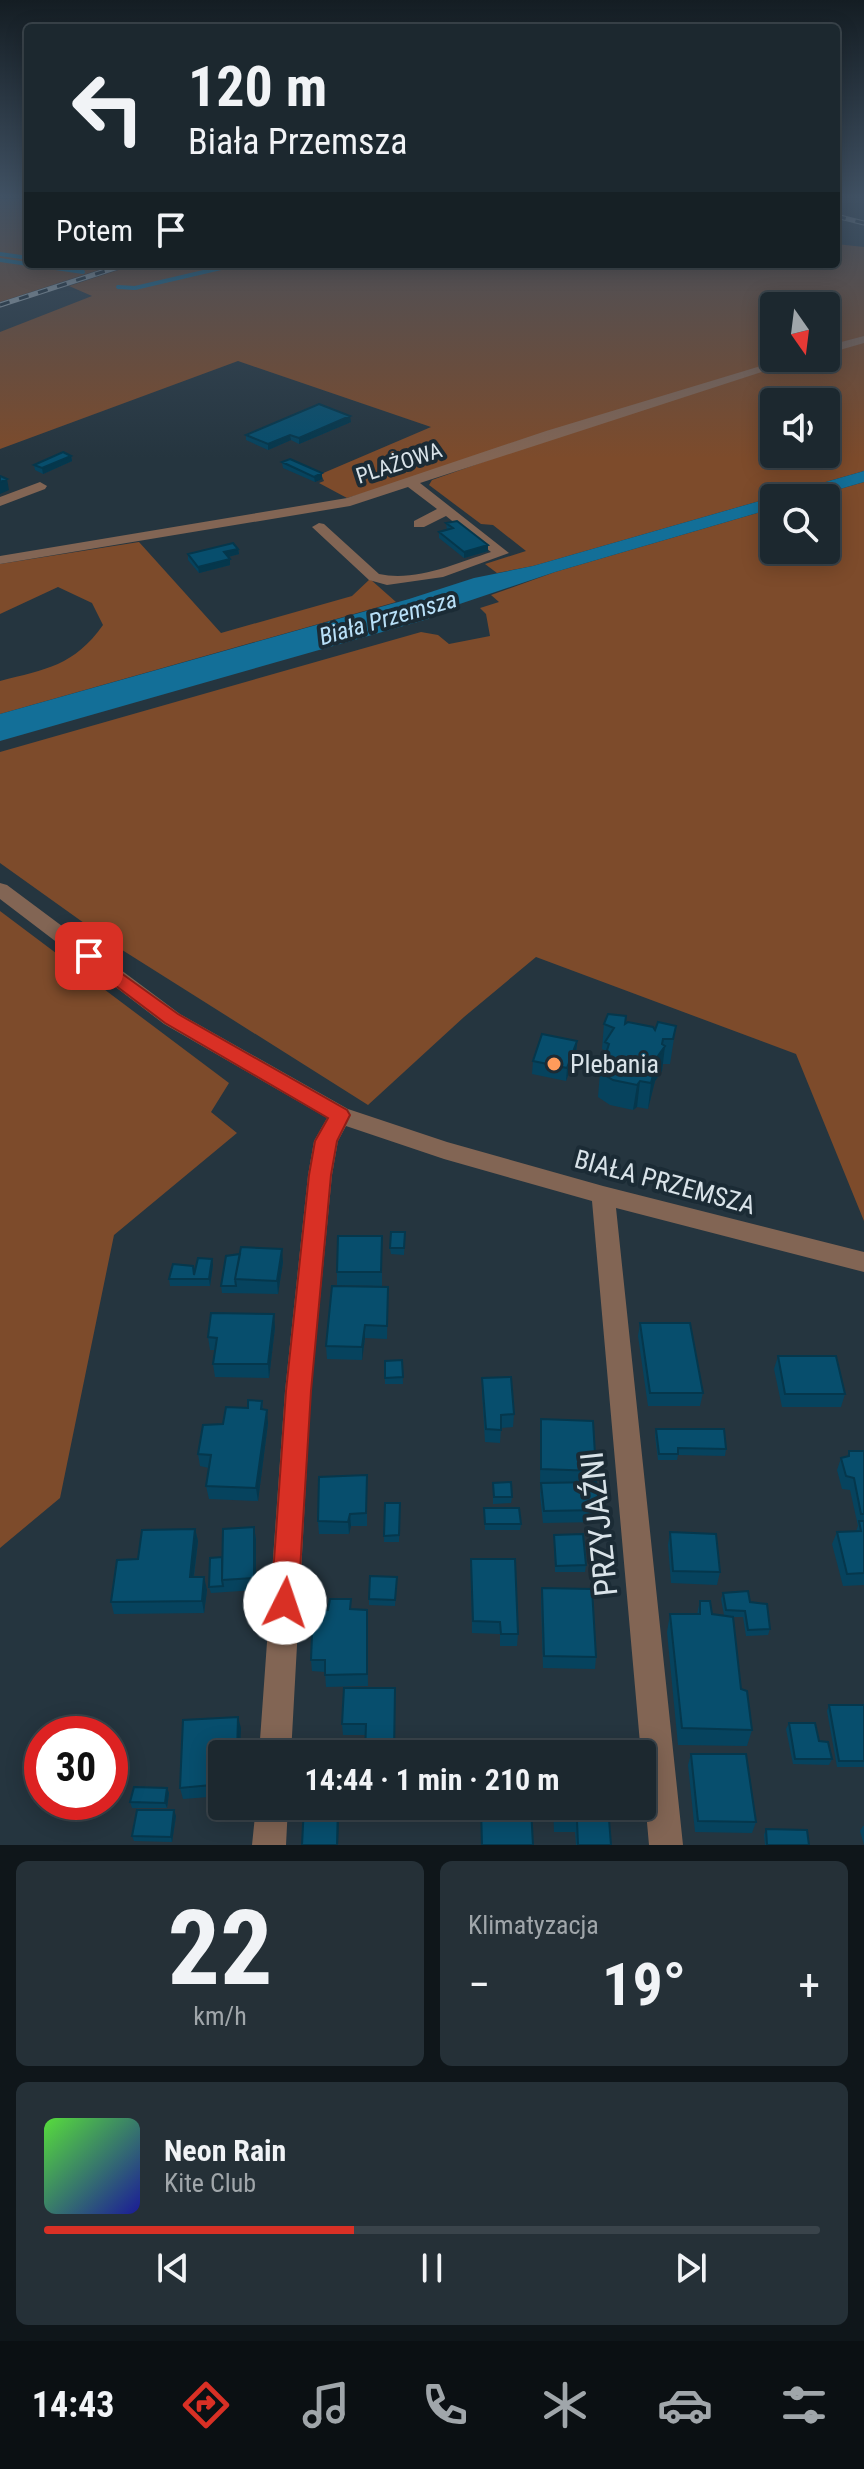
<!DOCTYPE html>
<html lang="pl">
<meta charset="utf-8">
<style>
body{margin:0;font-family:"Roboto Condensed",sans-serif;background:#253037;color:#f1f3f6;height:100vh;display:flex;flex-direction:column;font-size:30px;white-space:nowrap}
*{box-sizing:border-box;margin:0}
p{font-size:26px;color:#a0a6aa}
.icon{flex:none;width:44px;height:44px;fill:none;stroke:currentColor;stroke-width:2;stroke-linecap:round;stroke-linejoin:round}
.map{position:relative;height:1845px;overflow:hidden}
.details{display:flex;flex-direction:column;gap:16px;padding:16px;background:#0f161a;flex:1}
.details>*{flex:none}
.banner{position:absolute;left:24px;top:24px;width:816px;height:244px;border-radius:8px;box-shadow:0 4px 20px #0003,0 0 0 2px #3a444b;background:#1c282f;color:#f1f3f6;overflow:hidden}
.needle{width:52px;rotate:166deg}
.tools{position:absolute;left:760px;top:292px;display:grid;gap:16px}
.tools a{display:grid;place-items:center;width:80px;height:80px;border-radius:8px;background:#1c282f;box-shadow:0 4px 20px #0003,0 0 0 2px #3a444b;font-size:40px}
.speed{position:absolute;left:24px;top:1716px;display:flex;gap:16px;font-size:40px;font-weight:700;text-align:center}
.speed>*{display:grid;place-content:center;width:104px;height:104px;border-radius:50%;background:#1c282f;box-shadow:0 4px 20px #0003,0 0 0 2px #3a444b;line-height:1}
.speed .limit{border:12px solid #d22;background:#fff;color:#111}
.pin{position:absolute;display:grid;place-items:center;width:68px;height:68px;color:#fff;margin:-34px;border-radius:16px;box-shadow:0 4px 12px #0006}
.me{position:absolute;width:88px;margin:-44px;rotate:4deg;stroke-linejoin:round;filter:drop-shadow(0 0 6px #0008)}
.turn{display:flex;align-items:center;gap:28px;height:168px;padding:0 32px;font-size:36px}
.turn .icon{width:104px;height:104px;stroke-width:2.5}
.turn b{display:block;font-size:56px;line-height:68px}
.then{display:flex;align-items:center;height:76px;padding:0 32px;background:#0003;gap:16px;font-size:30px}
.big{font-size:60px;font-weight:700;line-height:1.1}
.details .widget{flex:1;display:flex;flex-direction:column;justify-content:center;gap:12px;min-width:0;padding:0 28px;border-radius:12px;background:#253037}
.details .dial{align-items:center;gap:0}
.dial b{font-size:104px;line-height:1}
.song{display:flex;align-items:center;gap:24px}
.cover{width:96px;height:96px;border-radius:12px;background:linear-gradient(135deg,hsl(110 70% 55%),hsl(240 70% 35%))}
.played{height:8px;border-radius:4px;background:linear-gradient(90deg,#d93025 40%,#3a444b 40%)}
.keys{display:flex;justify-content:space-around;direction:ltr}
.heat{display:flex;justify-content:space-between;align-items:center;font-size:44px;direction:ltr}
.details .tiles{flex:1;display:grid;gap:16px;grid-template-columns:1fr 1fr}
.widget:last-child{grid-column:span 2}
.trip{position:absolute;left:208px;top:1740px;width:448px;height:80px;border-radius:8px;background:#1c282f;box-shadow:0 4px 20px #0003,0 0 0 2px #3a444b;font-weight:700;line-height:80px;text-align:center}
.dock{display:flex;height:128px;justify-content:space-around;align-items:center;background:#0b1013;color:#a0a6aa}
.dock .icon{width:56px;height:56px}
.dock .active{color:#d93025}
.dock b{font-size:36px;color:#f1f3f6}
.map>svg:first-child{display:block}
.green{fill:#7d4b2b;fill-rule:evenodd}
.water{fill:#136f98}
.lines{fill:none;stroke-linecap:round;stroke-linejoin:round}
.stream{stroke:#136f98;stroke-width:4}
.minor{fill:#826554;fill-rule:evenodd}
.rail-casing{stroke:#a5b1b8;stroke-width:5}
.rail{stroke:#1b2b35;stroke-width:3;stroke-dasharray:10;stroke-linecap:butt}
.wall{fill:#06435e}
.shaded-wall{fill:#05374c}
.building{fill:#074e6d;stroke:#05374c;stroke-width:2}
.route{fill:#d93025;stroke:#8d1f18;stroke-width:2}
.poi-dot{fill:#ff9b5b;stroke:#1b2b35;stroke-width:3}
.labels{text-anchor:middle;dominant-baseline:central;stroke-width:8;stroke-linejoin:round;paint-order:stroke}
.far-street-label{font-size:22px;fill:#d9e3e9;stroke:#1b2b35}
.far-water-label{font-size:24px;font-style:italic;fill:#b9e0f8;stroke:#1b2b35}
.poi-label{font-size:26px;fill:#d9e3e9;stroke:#1b2b35;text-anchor:start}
.street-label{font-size:26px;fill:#d9e3e9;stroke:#1b2b35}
.near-street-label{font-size:32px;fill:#d9e3e9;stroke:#1b2b35}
</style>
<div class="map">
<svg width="864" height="1845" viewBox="0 0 864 1845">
<rect width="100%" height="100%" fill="#25353f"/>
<!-- green -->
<path class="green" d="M0,199H28V264H117L0,302Z
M836,244L864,247V471L533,566L497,573L485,564L526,551L493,525L481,524L429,485L432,480L531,445L521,440L389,486L347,498L319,483L324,481L321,474L431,427L238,361L0,449V332L92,296L69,286L137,264H836ZM774,306H826V358H774ZM774,402H826V454H774Z
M864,482V1221L796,1054L536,957L464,1017L368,1105L119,948L0,863V752L421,632L438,635L449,644L490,636L486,614L480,608L499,602L491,595L555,572L774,508V550H826V498H809Z
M139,542L221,633L352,596L370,579L396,602L0,714V681C46,669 74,666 103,625L92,603L58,587L0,614V564Z
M0,911L229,1083L211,1112L237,1133L114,1235L60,1498L0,1548Z"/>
<!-- water -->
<path class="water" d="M864,471V482L809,498H774V508L555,572L433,613L428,619L0,741V714L409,599L474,578L533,566Z"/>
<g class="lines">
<!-- stream -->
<path class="stream" d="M0,254L28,258
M0,260L83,272
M118,287L135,288L238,264"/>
<!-- minor -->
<path class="minor" d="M864,336V343L826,354V346Z
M787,358H805L420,483L509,553L443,577L387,585L369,580L312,527L319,523L324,524L379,574C416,582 457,563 491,552L446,516L424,527H414V521L437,509L408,487L350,506L0,564V556L347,498L546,431Z
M40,482L47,486L45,489L0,506V497Z
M0,883L7,885L180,1014L348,1109L447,1142L603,1186L864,1252V1272L616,1208L683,1845H649L592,1201L444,1159L346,1126L338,1141L332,1175L311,1391L291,1754H259L285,1391L308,1175L314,1141L327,1118L164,1024L0,899Z
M256,1806H288L286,1845H252Z"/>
<defs>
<path id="rail" d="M836,216L864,223
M0,305L127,264"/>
</defs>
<!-- rail casing -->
<use href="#rail" class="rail-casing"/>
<!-- rail -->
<use href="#rail" class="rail"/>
</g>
<!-- wall -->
<path class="wall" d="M351,422L299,444L291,440L268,450L246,440V435Z
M71,456L72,461L43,474L35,470L34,465Z
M282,462L322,479L315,482L283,468Z
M446,523L488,551L464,558L439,538V532L447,530Z
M238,549L239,554L228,557L230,559V565L199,573L188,560V554Z
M604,1024H625L655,1030L676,1026L670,1064H663L662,1071L655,1081L648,1109L637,1107L633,1110L610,1105L598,1097L600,1072L603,1062L604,1050L602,1049Z
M577,1041L576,1054L566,1081L532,1074L533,1061Z
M405,1232L404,1255L391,1254L390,1248Z
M382,1236V1286L337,1285V1272Z
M240,1254L283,1262L278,1294L222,1293L221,1286Z
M213,1265L210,1286H170L169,1279L195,1273Z
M388,1287L387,1339L365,1338L362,1360L327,1359L326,1346Z
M640,1323L703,1393L700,1406H648L638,1336Z
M275,1327L269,1378L215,1377L213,1364L215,1350H210L208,1337Z
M778,1356L845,1394L841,1407H782L774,1369Z
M402,1360L403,1384H385V1361Z
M482,1378L514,1414L513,1427L501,1428L500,1443L485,1442L482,1392Z
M262,1401L263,1409L268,1423L258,1501L209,1499L206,1486L209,1468L200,1466L198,1454L223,1424L248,1408Z
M541,1419L596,1471L594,1482L600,1510L598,1522L543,1523L540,1495L541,1483L556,1482H540Z
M656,1429L726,1449L725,1456L678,1455L677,1460H658L655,1436Z
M849,1451H864V1585L843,1586L832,1544L837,1532L856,1531L858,1526L850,1490L842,1489L837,1470L841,1458L847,1457Z
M493,1483L512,1497L511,1503L493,1504Z
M367,1488V1526H351L349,1534H319L318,1521Z
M385,1503H400L399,1542H384Z
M484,1508L521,1524L520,1530H485Z
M254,1527L256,1540V1590L211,1593L209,1587L222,1557Z
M195,1529L198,1541L194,1577L207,1590L204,1613L114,1614L111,1602L138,1559Z
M670,1532L720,1572L717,1585L671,1583L668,1545Z
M554,1535L586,1565L585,1572H555Z
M471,1559L518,1634L517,1646H500V1634L472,1633Z
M397,1577L395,1606L369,1605V1599Z
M542,1588L596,1657L595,1669L543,1668L541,1601Z
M723,1593L750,1602L770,1629L768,1635L746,1636L743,1617H733L741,1689L752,1730L747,1746L678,1745L667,1632L670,1614H697L700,1601L712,1614L724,1615L721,1599Z
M351,1609L367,1610L368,1686L326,1687L325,1672L312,1671L311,1660Z
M395,1688L394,1754H365L366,1735H343L342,1724Z
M829,1705H864V1767H837L827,1711Z
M789,1723L819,1741L832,1759L829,1765L793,1764L786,1729Z
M241,1728L222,1754V1796L183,1799L180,1788Z
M691,1754L756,1822L752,1833L695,1832L688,1765Z
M167,1788L169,1793L167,1808H132L130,1802Z
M553,1806H608L611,1845H576L575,1832H554Z
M176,1816L172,1842L134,1841L132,1836Z
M863,1826H864V1845L860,1831Z
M766,1829L809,1845H765L764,1835Z"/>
<!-- shaded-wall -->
<path class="shaded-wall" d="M350,416L351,422L299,444V438Z
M290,435L291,440L268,450V444Z
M71,456L72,461L43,474L42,468Z
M322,473V479L315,482L314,477Z
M7,479L9,490L0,494V482Z
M488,545V551L464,558V552Z
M238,549L239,554L224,558V552Z
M230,559V565L199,573L198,567Z
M663,1039L662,1051L665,1046L662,1071L655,1081L648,1109L651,1083Z
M577,1041L576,1054L566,1081L567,1068Z
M640,1081L637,1107L633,1110L637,1085Z
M282,1249L283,1262L278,1294L277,1281Z
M212,1259L213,1265L210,1286L209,1279Z
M274,1314L275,1327L269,1378L268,1364Z
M365,1325V1338L362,1360V1347Z
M267,1410L268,1423L258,1501L256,1488Z
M350,1514L351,1526L349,1534L348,1522Z
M254,1527L256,1540V1590L254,1578Z
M195,1529L198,1541L192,1589L190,1577Z
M204,1577L207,1590L204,1613L202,1601Z
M238,1717L241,1728L240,1754H237Z
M167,1788L169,1793L167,1808L165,1803Z
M338,1806L339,1815L338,1845H337Z
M174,1810L176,1816L172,1842L171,1837Z"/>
<!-- building -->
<path class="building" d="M319,404L350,416L299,438L290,435L268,444L246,435Z
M63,452L71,456L42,468L34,465Z
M290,459L322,473L314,477L282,462Z
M0,476L7,479L0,482Z
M457,521L488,545L464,552L439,532L453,528L446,523Z
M233,543L238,549L224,552L230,559L198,567L188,554Z
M608,1014L626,1016L625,1024L628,1022L653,1027L655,1030L658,1022L676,1026L673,1039H663L662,1044L665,1046L658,1056L651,1083L640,1081L637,1085L613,1080L600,1072L609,1044L605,1042L614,1028L604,1024Z
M542,1034L577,1041L567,1068L533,1061Z
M391,1232H405L404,1248H390Z
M338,1236H382L381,1272H337Z
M241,1247L282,1249L277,1281L235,1279Z
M240,1254L235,1279L236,1286H221L226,1256Z
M198,1258L212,1259L209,1279H169L173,1264L193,1266L194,1275Z
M332,1286L388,1287L387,1326L365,1325L362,1347L326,1346Z
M211,1313L274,1314L268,1364H213L217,1338L208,1337Z
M640,1323H690L703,1393H650Z
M778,1356H836L845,1394H785Z
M402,1360L403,1377L385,1378V1361Z
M511,1377L514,1414L501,1415V1430L486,1429L482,1378Z
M248,1400L262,1401L261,1409L267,1410L256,1488L206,1486L211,1455L198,1454L203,1425L223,1424L226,1407L248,1408Z
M541,1419L593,1421L596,1471L541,1469Z
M656,1429H724L726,1449L678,1448V1454H659Z
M849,1451H864V1514H861L854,1478L846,1476L841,1458L849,1456Z
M367,1475L366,1513L350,1514L348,1522L318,1521L319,1477Z
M511,1482L512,1497H494L493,1483Z
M596,1482L600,1510L544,1511L541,1483Z
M385,1503H400L399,1535L384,1536Z
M484,1508H519L521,1524H485Z
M859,1521H864V1573L847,1574L837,1532L861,1531Z
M254,1527V1578L222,1580L223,1529Z
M195,1529L190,1577H204L202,1601L111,1602L117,1560L138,1559L142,1530Z
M670,1532L716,1534L720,1572L673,1571Z
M583,1534L586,1565L556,1566L554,1535Z
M222,1557V1580L223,1586L209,1587L210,1558Z
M471,1559H515L518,1634H501L500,1622L473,1621Z
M370,1576L397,1577L395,1600L369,1599Z
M542,1588L592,1589L596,1657L544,1656Z
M748,1591L750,1602L767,1604L770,1629L748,1630L745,1611L726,1610L723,1593Z
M330,1599H351L350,1609L367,1610V1674L325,1675V1660H311L313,1611L328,1610Z
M700,1601H710L712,1614L733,1617L741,1689L747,1691L752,1730L682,1728L670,1614H700Z
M344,1688H395L394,1754H365L366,1724H342Z
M829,1705H864V1761H839Z
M238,1717L237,1754H222V1784L180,1788L183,1720Z
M789,1723H815L819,1741L828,1742L832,1759H795Z
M691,1754H746L756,1822L698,1821Z
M134,1787L167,1788L165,1803L130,1802Z
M304,1806H338L337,1845H302Z
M555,1806H608L611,1845H578L577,1821H556Z
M531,1808L533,1845H482L481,1809Z
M137,1810H174L171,1837L132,1836Z
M766,1829L807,1830L809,1845H767Z"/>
<!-- sky -->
<linearGradient id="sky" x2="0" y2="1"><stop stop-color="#141d23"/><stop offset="0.43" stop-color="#405163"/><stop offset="1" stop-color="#405163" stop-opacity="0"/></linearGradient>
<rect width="864" height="458" fill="url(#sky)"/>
<!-- route -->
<path class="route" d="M89,950L178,1014L347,1110L350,1115L337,1141L331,1175L311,1391L298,1603L294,1612L285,1616L275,1612L271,1603L286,1391L309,1175L315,1141L328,1118L165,1023L83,961L80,956Z"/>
<!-- markers -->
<circle class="poi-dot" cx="554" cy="1064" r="8"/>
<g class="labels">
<!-- far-street labels -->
<g class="far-street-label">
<text transform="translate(399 463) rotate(-18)">PLAŻOWA</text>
</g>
<!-- far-water labels -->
<g class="far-water-label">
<text transform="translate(388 618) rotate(-16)">Biała Przemsza</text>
</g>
<!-- poi labels -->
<g class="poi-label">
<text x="570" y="1064">Plebania</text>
</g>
<!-- street labels -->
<g class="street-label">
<text transform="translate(665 1182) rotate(15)">BIAŁA PRZEMSZA</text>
</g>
<!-- near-street labels -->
<g class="near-street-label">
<text transform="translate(599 1524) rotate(-96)">PRZYJAŹNI</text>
</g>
</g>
</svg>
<div class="tools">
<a><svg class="needle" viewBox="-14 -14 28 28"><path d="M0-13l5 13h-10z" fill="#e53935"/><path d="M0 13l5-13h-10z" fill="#a0a6aa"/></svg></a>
<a><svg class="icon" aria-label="sound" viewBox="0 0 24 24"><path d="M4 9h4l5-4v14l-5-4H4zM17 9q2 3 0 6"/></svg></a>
<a><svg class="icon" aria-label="search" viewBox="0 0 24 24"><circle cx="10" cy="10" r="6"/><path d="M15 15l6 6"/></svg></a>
</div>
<div class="speed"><div class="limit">30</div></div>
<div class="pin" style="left:89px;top:956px;background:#d93025"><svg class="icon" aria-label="arrive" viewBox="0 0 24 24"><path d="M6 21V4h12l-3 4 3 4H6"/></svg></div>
<svg class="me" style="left:285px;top:1603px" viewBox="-20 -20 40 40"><circle r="19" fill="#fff"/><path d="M0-13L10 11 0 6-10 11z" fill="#d93025"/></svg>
<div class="trip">14:44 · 1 min · 210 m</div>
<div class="banner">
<div class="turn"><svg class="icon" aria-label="left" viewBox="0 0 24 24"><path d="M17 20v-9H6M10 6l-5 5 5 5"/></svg><div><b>120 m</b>Biała Przemsza</div></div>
<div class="then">Potem<svg class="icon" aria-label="arrive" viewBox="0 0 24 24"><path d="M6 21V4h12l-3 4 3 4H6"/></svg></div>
</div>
</div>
<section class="details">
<div class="tiles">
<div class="widget dial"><b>22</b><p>km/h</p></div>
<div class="widget"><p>Klimatyzacja</p>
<div class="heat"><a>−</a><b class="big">19°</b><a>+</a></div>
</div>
<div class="widget">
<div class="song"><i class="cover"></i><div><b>Neon Rain</b><p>Kite Club</p></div></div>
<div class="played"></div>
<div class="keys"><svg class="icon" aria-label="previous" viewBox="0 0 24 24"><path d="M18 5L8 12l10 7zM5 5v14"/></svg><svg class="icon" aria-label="pause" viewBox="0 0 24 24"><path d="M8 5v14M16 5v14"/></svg><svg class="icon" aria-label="next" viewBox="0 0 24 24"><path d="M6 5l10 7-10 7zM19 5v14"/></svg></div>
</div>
</div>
</section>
<nav class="dock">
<b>14:43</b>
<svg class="icon active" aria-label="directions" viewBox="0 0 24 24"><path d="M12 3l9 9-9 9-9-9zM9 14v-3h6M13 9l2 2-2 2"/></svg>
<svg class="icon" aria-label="music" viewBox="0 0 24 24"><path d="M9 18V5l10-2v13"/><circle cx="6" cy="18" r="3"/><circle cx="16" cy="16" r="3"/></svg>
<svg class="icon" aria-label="phone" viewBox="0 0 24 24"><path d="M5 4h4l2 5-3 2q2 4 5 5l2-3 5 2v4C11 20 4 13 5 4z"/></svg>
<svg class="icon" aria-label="climate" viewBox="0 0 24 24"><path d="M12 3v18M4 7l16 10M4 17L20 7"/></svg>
<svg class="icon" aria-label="car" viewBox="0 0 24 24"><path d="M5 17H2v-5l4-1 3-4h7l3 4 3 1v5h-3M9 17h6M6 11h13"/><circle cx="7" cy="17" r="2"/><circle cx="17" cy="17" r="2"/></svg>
<svg class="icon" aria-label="filters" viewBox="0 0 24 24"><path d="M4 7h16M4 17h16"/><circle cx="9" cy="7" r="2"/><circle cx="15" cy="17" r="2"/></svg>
</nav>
